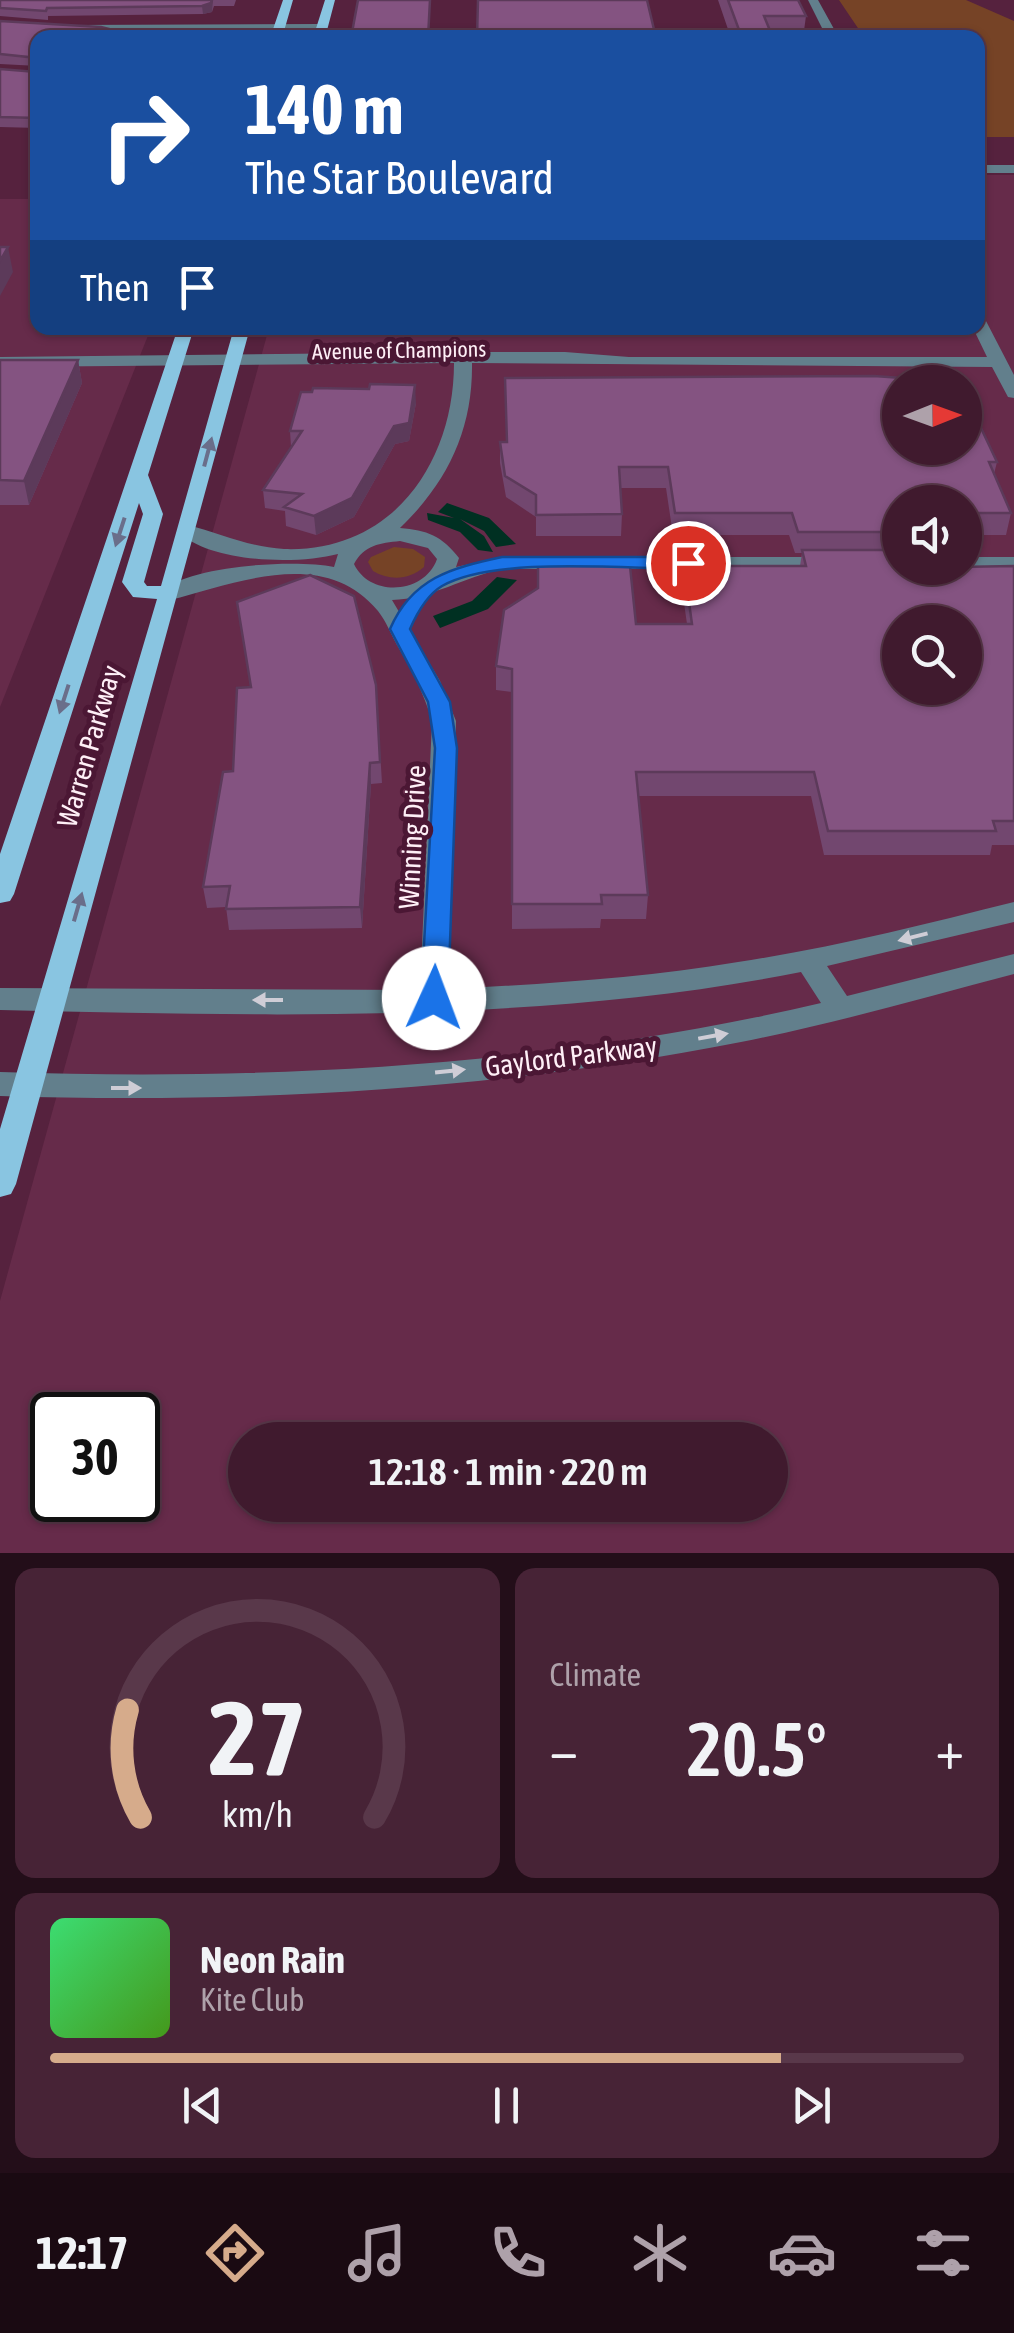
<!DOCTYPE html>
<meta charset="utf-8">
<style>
body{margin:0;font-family:"Asap Condensed",sans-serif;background:#472336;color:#f1f3f6;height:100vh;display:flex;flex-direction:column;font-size:38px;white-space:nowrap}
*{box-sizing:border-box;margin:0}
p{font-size:32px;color:#aea1aa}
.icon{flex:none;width:55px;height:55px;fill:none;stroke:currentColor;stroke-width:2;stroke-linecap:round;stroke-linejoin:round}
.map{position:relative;height:1553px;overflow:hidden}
.panel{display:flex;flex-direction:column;gap:15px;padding:15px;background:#230e19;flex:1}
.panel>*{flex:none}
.top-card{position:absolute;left:30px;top:30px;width:955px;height:305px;border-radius:20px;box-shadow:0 2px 8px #0004,0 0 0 2px #59384a;background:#1a4fa0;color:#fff;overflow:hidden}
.needle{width:65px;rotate:89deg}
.controls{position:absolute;left:882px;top:365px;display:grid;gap:20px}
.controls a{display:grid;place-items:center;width:100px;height:100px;border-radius:50%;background:#401a2e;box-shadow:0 2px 8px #0004,0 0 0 2px #59384a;font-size:50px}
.speed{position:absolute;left:30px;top:1392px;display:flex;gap:20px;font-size:50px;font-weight:700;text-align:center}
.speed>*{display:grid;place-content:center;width:130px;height:130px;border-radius:50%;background:#401a2e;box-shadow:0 2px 8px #0004,0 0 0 2px #59384a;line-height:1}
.speed .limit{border:5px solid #111;border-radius:15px;background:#fff;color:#111}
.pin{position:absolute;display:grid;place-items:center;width:85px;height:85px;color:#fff;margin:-42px;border:5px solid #fff;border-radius:50%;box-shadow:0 2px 10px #0007}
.me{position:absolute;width:110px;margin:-55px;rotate:2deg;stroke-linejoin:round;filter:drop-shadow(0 0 8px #0008)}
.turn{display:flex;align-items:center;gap:35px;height:210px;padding:0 50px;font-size:45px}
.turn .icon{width:130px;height:130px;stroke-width:2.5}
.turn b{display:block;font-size:70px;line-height:85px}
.then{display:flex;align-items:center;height:95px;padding:0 50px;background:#0003;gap:20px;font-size:38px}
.big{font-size:75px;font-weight:600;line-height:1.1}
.panel .card{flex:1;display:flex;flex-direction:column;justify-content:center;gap:15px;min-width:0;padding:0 35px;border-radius:20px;background:#472336}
.panel .dial{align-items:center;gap:0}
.dial svg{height:260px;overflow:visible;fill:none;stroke:#59384a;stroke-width:7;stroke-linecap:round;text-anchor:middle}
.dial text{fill:#f1f3f6;stroke:none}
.song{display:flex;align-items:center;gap:30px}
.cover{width:120px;height:120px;border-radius:15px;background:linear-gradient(135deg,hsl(140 70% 55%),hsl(100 70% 35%))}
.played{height:10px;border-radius:5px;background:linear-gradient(90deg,#d6ab8b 80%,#59384a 80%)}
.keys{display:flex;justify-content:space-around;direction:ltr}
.heat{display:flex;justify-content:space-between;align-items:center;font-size:55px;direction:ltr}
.panel .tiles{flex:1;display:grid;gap:15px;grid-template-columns:1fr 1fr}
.card:last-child{grid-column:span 2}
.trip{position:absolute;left:228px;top:1422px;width:560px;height:100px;border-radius:50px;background:#401a2e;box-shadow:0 2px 8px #0004,0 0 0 2px #59384a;font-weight:600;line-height:100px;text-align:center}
.dock{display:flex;height:160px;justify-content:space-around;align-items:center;background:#1a0a12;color:#aea1aa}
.dock .icon{width:70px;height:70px}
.dock .on{color:#d6ab8b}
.dock b{font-size:45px;color:#f1f3f6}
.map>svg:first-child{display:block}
.built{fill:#662b4a;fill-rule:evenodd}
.green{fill:#764326}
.water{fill:#003022}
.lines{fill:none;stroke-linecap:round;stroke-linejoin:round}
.minor{fill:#627f8c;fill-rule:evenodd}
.major{fill:#89c5e1;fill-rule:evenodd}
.wall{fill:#72476f}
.shaded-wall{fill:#5c3a5a}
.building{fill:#845381;stroke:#5c3a5a;stroke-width:2.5;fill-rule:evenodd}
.oneway{fill:#6a6e8a}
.oneway2{fill:#cfcdd6}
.route{fill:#1a73e8;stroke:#114b97;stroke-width:2.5}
.labels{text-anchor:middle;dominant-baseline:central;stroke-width:10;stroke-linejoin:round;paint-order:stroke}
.far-street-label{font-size:22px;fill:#feeff6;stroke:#4b1734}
.street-label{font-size:28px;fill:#feeff6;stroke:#4b1734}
</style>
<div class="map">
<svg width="1014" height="1553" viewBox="0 0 1014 1553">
<rect width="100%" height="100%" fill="#56223e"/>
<!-- built -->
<path class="built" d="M978,175H1014V1553H0V1301L269,328H978ZM900,382H965V448H900ZM900,502H965V568H900ZM900,622H965V688H900ZM52,1415H138V1500H52ZM245,1440H770V1505H245Z
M0,199H37L38,328H151L0,707Z"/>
<!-- green -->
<path class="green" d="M839,0H966L1014,21V137H978V38L864,37Z
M394,547L413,549L425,557L424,567C409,580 390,581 373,571L368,562L371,557Z"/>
<!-- water -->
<path class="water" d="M447,503L489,518L516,544L496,547L484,531L460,519L484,536L493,552L478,550L460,532L428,520L427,513L454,518L438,512Z
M497,577L517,580L488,609L440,628L433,616L472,601Z"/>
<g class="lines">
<!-- minor -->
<path class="minor" d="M808,0H818L839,38H827Z
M322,24L326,29L72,31L66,28L72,25Z
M978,165H1014V173H978Z
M978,316L986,321L1014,375V398L1008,397L992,367L472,363C473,429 448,482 400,528C427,530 442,536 459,558L456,567L502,557H900V568H907L502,569C465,577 430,599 392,600L440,681L456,721L449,989C545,984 642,978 738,962C831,948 922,925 1014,902V922L827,966L847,996L1014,954V974C923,998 833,1024 741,1042C496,1090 249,1104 0,1096V1072C274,1081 553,1066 821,1003L801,972C538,1024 267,1016 0,1010V988L420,990L432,721C424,693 411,669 397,645C391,634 386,621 378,611C324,546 237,583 170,600L159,593C187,565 295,559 334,567L338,554C296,565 210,563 177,531L187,525C220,533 248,547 284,549C392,553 454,463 454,363L0,367V357L463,352H565L629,357H987L973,328H978ZM400,541L428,548L437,559C425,594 370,598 354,564C364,545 380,543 400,541Z
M965,557H1014V569L958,568H965Z"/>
<!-- major -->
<path class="major" d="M283,0H293L282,38H270Z
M325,0H335L325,38H313Z
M178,328H194L148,475L163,514L144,582L147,586H161L234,328H250L16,1184L11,1194L0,1197V1129L157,599L133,597L122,582L143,514L139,503L14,894L10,901L0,903V854Z"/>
</g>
<!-- wall -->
<path class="wall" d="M0,0H236L234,6H214L212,12L203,14L48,16V20L0,16Z
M718,0H798L806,16L803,38H731Z
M0,21L38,38V66L0,64Z
M38,68V128L0,127V69L36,72Z
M0,360H78L82,383L29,505H0Z
M416,403L409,441L395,444L354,517L316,535L286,526L285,511L265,508L263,490L291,447L290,431Z
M500,442L997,462L994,474L1011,513L1006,535H965V502H900V535H897L895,550L900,568L1014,566V845H992L990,855H824L811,796H638L648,895L646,919H601L600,928L512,929V692L496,690V666L537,588L538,566L636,624H687L682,589L684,566H800L802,553H795L789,535H673L666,488H620L622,514L621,536H536V517L506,497L500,463Z
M376,685L382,783L371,784L362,928L229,930L226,907L207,908L203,887L233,771Z"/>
<!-- shaded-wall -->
<path class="shaded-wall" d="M213,0L212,12L203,14L202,6Z
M8,247L13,272L0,296V261Z
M78,360L82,383L29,505L24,481Z
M415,385L416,403L409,441L395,444L354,517L316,535L314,516L394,426Z
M370,763L371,784L362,928L360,907Z"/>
<!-- building -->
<path class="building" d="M0,0H212L211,3L202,6L47,8L46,11L0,8Z
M358,0H430L428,38H351Z
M478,0H647L656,38H477Z
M728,0H798L806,16H764L773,38H742Z
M0,21L101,27L145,38H38V58L0,54Z
M38,68V118L0,117V69L36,72Z
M0,247H8L0,261Z
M0,360H78L24,481L0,480Z
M874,376L945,381L949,382H900V448H965V394L997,462H989L1011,513H965V502H900V513H892L898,532H798L792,513H675L668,467H619L622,514L536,515V495L505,476L500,442H507L505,378Z
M370,384L415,385L409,423L394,426L352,498L314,516L284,507L302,494L263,490L302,431H290L301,392H312L313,388L369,389Z
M802,550H900V568L1014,566V821H993L996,831H828L814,772H636L648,895H601L602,904H512V669L496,666L504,610L538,588V566H630L636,624H692L684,566H806ZM900,622H965V688H900Z
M310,575L354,596L376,685L380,762L370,763L360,907L226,909L230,886L203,887L223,772L233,771L237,688L251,687L237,602Z"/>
<!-- one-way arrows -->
<defs><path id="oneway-solid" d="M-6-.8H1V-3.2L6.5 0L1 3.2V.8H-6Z" transform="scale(2.5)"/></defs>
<g class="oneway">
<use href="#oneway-solid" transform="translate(208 452) rotate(-75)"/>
<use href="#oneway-solid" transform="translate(120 532) rotate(108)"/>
<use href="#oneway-solid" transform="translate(64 699) rotate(108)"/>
<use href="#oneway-solid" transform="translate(78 907) rotate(-74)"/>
</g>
<g class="oneway2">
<use href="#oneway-solid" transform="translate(913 937) rotate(166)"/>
<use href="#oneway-solid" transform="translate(268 1000) rotate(180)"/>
<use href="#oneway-solid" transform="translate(713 1036) rotate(-10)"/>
<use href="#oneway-solid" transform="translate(450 1071) rotate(-6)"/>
<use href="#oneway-solid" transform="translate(126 1088)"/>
</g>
<!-- route -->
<path class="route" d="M502,557H688L698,563L688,569C625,569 495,556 442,586C427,595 417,613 410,629L450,702L457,748L448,998L444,1005H425L421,998L435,748L428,702L390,629C412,578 451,568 502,557Z"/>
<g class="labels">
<!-- far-street labels -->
<g class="far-street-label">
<text transform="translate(399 350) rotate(-1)">Avenue of Champions</text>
</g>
<!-- street labels -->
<g class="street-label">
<text transform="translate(89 746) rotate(-74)">Warren Parkway</text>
<text transform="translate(412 837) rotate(-87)">Winning Drive</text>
<text transform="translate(571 1056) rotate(-7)">Gaylord Parkway</text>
</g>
</g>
</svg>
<div class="controls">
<a><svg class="needle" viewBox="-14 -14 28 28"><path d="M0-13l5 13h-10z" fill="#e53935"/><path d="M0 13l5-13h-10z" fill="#aea1aa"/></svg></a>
<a><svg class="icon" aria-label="sound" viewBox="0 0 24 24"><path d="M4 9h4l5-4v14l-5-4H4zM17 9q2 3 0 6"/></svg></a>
<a><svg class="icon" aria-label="search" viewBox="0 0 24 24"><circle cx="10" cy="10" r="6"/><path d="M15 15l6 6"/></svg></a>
</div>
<div class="speed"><div class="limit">30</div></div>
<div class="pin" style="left:688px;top:563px;background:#d93025"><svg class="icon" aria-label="arrive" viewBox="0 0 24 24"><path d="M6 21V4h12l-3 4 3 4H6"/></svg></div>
<svg class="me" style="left:434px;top:998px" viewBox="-20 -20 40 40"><circle r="19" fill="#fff"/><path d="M0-13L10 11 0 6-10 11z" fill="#1a73e8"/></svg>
<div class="trip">12:18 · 1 min · 220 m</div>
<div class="top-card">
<div class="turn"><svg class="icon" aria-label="right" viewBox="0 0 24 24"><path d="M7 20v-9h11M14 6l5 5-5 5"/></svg><div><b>140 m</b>The Star Boulevard</div></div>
<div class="then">Then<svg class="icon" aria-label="arrive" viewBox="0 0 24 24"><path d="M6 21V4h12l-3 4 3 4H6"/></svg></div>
</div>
</div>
<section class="panel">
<div class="tiles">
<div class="card dial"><svg viewBox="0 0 100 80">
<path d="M14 69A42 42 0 1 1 86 69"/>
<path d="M14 69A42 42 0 0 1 10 36" stroke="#d6ab8b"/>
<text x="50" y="56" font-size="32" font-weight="700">27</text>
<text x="50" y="72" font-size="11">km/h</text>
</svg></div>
<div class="card"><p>Climate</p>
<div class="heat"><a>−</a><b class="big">20.5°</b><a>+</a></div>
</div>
<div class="card">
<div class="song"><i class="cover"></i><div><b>Neon Rain</b><p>Kite Club</p></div></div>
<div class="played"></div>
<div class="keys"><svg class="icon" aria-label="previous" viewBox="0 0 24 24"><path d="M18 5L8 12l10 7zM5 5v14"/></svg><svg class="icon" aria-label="pause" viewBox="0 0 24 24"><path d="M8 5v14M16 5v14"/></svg><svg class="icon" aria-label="next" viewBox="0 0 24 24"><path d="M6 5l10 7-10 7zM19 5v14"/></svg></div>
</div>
</div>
</section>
<nav class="dock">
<b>12:17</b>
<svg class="icon on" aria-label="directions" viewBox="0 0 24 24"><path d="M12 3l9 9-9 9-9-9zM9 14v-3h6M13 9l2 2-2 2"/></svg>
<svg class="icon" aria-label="music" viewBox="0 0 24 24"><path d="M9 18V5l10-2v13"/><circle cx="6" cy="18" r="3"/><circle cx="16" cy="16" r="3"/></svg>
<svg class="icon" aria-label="phone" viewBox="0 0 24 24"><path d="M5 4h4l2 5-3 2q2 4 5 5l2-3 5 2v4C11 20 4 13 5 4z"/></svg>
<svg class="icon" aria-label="climate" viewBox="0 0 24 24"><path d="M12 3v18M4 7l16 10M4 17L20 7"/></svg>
<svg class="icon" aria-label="car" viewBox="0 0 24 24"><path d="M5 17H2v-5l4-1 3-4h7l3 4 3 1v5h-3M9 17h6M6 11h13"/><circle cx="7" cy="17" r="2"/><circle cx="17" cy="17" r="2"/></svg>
<svg class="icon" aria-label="filters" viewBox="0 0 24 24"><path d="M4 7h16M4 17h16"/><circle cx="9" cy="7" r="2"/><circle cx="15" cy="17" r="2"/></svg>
</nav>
